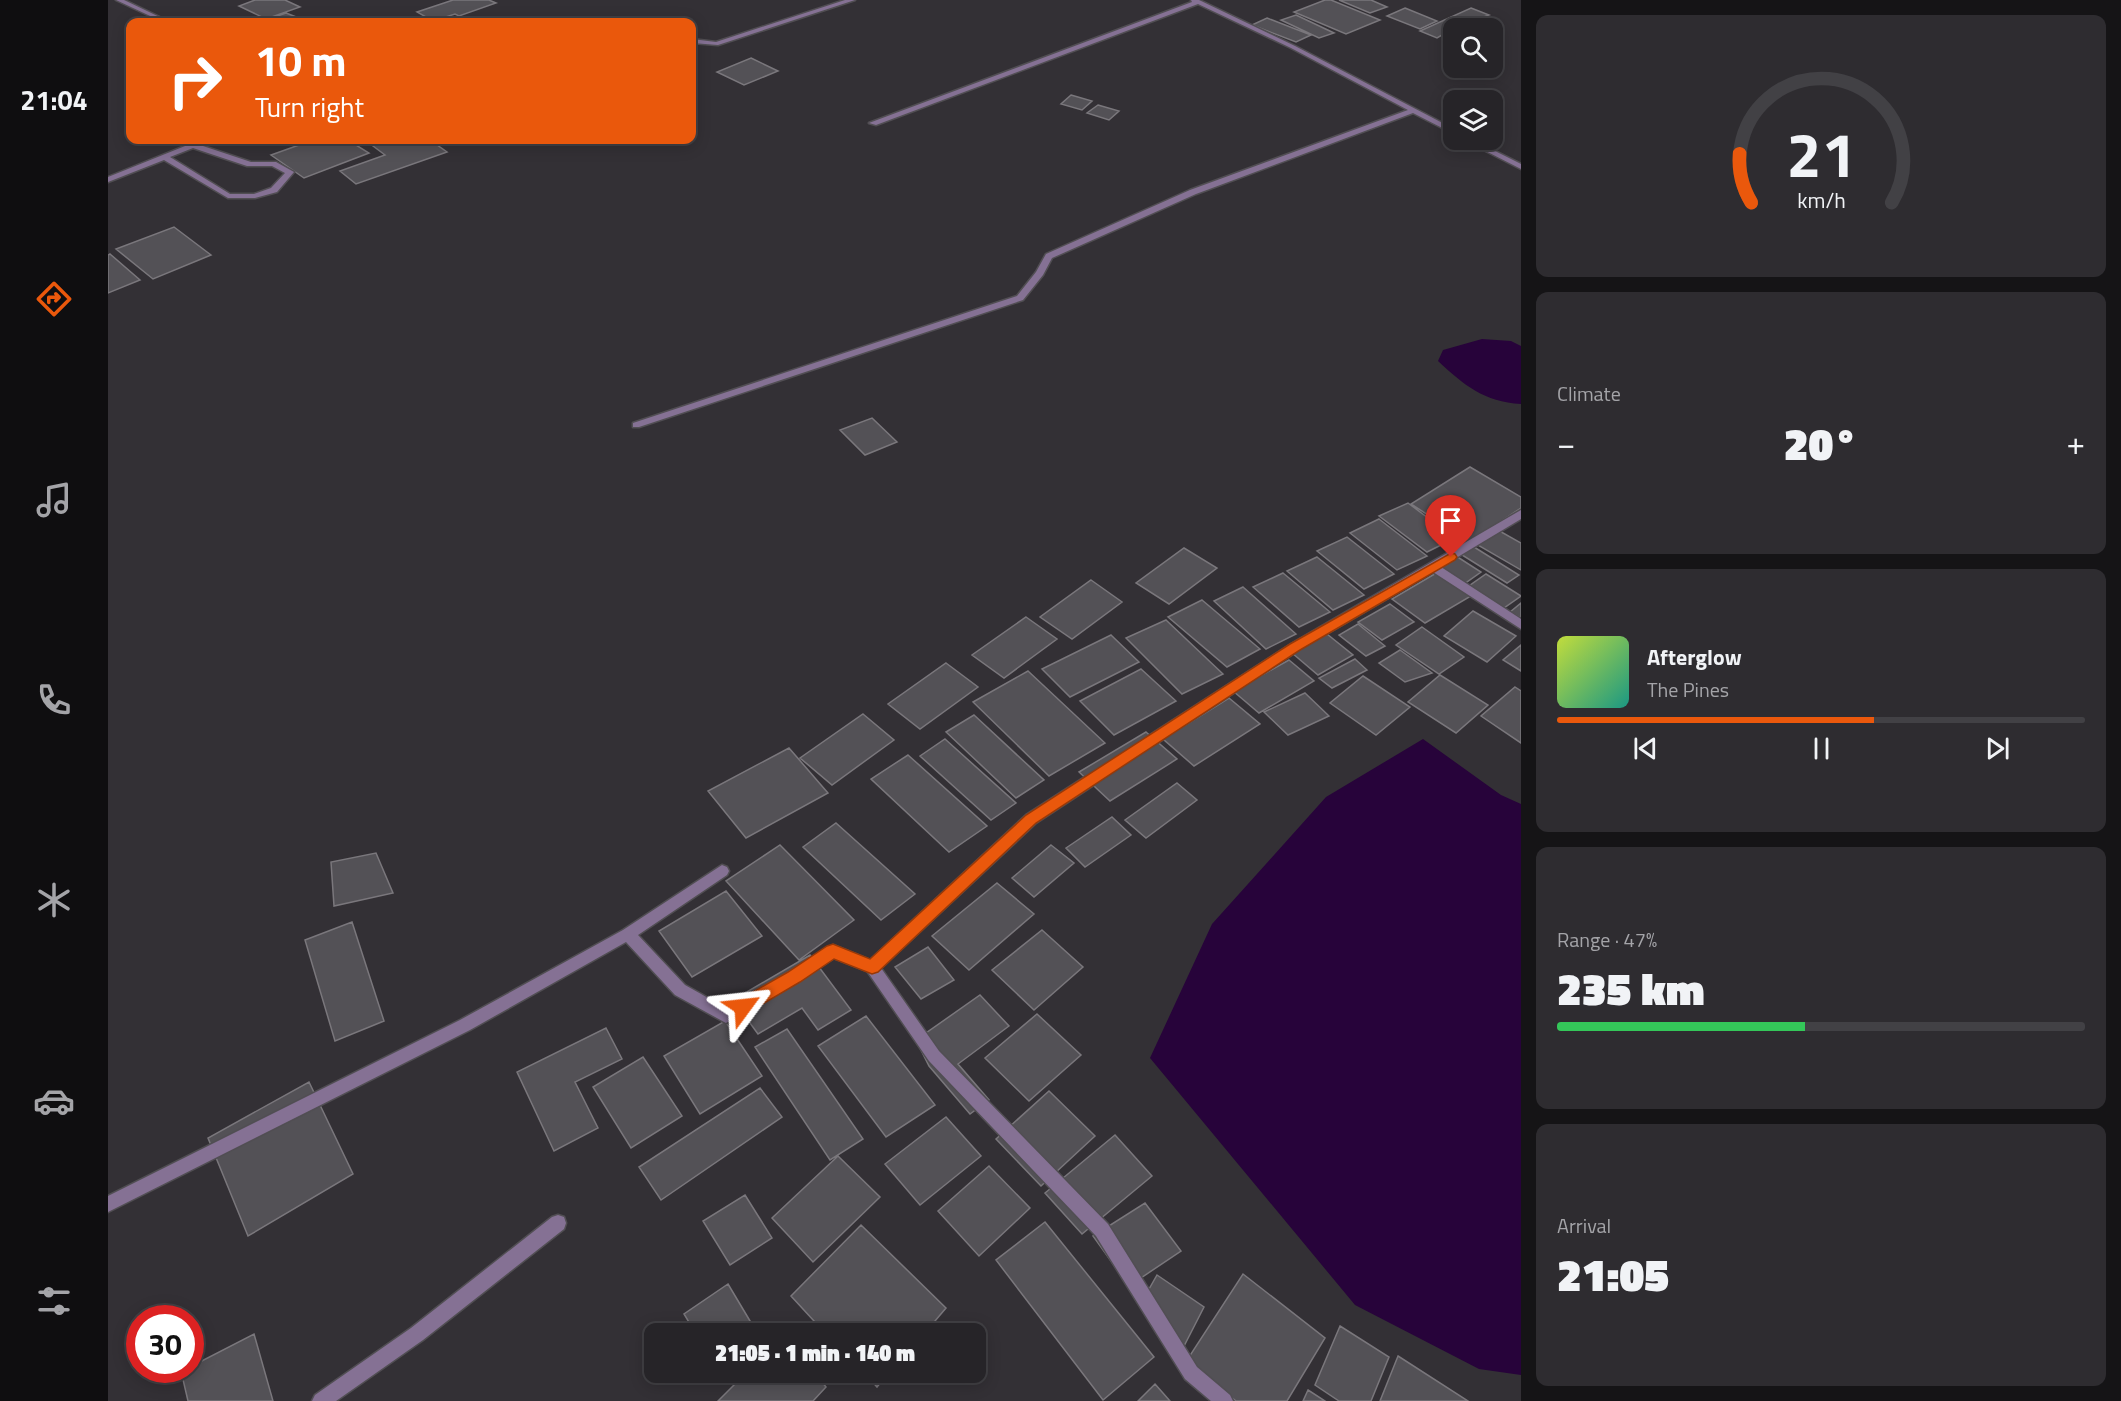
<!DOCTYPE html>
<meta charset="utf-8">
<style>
body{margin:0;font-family:"Titillium Web",sans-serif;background:#2e2c30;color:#f1f3f6;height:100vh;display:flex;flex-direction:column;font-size:22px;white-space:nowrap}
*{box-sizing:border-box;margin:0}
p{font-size:20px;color:#a4a4a8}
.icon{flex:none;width:33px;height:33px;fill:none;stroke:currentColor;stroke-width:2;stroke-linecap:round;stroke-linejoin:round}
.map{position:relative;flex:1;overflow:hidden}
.panel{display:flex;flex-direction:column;gap:15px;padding:15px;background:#151416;width:600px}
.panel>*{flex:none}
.top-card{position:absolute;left:18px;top:18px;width:570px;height:126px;border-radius:12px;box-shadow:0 3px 15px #0003,0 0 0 2px #424145;background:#ea580c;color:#fff;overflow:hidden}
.tools{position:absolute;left:1335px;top:18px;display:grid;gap:12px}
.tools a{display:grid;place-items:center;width:60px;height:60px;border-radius:12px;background:#262428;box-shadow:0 3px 15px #0003,0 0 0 2px #424145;font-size:30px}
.speed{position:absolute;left:18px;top:1305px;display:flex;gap:12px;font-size:30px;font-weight:700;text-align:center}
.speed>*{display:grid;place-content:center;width:78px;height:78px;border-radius:50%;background:#262428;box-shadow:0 3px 15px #0003,0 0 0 2px #424145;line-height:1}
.speed .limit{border:9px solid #d22;background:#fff;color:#111}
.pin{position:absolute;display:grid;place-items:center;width:51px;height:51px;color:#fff;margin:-62px -26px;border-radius:50% 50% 50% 0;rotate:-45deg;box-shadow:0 0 6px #0007}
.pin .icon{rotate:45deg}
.me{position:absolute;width:66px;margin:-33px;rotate:60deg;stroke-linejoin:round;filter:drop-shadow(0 0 4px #0008)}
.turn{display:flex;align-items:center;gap:21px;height:126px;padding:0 30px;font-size:27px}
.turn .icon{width:78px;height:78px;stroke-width:2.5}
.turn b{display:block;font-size:42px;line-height:51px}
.big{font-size:45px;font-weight:800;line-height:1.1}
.panel .widget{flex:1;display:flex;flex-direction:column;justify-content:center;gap:9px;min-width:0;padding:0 21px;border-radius:12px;background:#2e2c30}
.panel .dial{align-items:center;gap:0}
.dial svg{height:156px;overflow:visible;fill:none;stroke:#424145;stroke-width:7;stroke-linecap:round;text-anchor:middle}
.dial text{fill:#f1f3f6;stroke:none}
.song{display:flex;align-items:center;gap:18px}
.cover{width:72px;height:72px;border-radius:9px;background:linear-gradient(135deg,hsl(70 70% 55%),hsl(170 70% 35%))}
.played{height:6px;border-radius:3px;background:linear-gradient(90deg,#ea580c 60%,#424145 60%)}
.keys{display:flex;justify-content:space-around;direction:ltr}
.heat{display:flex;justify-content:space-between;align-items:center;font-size:33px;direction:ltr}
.charge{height:9px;border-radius:4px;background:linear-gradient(90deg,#34c759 47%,#424145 0)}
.trip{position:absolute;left:536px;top:1323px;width:342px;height:60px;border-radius:12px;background:#262428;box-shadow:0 3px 15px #0003,0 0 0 2px #424145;font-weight:800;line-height:60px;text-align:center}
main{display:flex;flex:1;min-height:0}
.dock{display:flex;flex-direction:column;width:108px;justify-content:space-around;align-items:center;background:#0f0e10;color:#a4a4a8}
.dock .icon{width:42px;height:42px}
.dock .on{color:#ea580c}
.dock b{font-size:27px;color:#f1f3f6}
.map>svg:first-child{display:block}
.water{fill:#27033a}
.building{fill:#535156;stroke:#7a777c;stroke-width:1.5}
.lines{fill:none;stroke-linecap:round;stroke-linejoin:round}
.service-casing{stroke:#514e53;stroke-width:3}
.minor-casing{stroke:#514e53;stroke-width:3}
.service{fill:#857194;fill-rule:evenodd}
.minor{fill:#857194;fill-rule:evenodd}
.route{fill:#ea580c;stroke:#983908;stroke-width:1.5}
</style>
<main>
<nav class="dock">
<b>21:04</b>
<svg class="icon on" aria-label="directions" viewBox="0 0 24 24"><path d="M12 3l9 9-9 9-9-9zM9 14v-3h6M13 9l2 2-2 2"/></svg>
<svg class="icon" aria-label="music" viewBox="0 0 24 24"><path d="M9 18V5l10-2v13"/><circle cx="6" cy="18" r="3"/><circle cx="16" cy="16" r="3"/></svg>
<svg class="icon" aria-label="phone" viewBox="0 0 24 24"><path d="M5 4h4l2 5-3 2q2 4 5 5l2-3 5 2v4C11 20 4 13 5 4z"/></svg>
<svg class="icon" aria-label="climate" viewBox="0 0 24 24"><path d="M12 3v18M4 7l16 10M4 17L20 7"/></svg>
<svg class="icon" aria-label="car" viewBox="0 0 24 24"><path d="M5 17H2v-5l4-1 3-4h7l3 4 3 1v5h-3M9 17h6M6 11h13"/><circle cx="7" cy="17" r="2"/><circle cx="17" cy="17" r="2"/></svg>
<svg class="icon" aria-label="filters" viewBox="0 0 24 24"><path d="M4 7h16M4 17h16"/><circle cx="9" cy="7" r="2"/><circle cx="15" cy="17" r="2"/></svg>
</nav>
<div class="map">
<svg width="1413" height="1401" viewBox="0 0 1413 1401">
<rect width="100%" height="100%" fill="#333035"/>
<!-- water -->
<path class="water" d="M1374,339L1403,341L1413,346V404C1376,402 1356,385 1330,361L1335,350Z
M1315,739L1393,795L1413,804V1375L1371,1369L1247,1305L1042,1058L1104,924L1218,797Z"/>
<!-- building -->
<path class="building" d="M147,0H177L192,7L158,19L131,6Z
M345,0H381L388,3L351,16L347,14L325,21L309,12Z
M1217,0H1223L1272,20L1238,34L1186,12Z
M1231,0H1263L1279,7L1262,13Z
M1297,8L1329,21L1312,29L1279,16Z
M1363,8L1381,15L1346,28L1329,38L1312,31Z
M178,13L201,22H152Z
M1188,15L1226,33L1211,38L1173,20Z
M1159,18L1203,35L1188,42L1144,25Z
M643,58L670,71L636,85L609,72Z
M963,95L984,101L974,110L953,104Z
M990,105L1011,111L1001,120L979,113Z
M205,140H240L261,153L196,178L163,155Z
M257,140H322L339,152L248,184L232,171L277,155Z
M66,227L103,255L45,279L8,249Z
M2,254L32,280L0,293V255Z
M764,418L789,442L757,455L732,430Z
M1362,467L1413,497V508L1362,542L1303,504Z
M1300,503L1347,538L1319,552L1271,516Z
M1271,519L1319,556L1289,570L1242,533Z
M1388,529L1413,543V570L1368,544Z
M1239,537L1286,574L1256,589L1209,551Z
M1366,547L1411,575L1399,583L1354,555Z
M1076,548L1109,568L1061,604L1028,583Z
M1348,556L1373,572L1356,584L1331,567Z
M1209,557L1256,595L1225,610L1179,571Z
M1330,572L1363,596L1317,623L1284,599Z
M1175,573L1222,612L1191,627L1145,587Z
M1378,574L1413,596L1393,610L1358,588Z
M983,580L1014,602L964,639L932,617Z
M1135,587L1188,634L1158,649L1106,601Z
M1094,600L1152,649L1119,667L1060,617Z
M1413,603V618L1402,612Z
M1282,604L1306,622L1274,640L1250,622Z
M1365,611L1408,636L1379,662L1336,636Z
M918,617L949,639L896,678L864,655Z
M1058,620L1115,674L1074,694L1018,638Z
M1250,624L1277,646L1258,656L1231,635Z
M1314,627L1356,657L1331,674L1288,645Z
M1219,634L1245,655L1210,675L1184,653Z
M1003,635L1031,662L962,697L934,669Z
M1413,645V671L1395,660Z
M1292,650L1324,673L1297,682L1271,663Z
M1247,659L1259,670L1224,688L1211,678Z
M1181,660L1206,681L1151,713L1125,691Z
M838,663L870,687L812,729L780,704Z
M1033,669L1068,701L1006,735L972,701Z
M920,671L997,743L941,776L865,702Z
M1332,675L1380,705L1348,733L1300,702Z
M1255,676L1302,707L1268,735L1222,703Z
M1407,687L1413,691V743L1373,716Z
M1197,693L1221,716L1180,735L1156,712Z
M1121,698L1152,724L1086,766L1055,739Z
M755,714L786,740L724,785L692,758Z
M866,715L936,780L908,798L838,732Z
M1038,732L1069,759L1002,801L971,772Z
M837,739L908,803L883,820L812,756Z
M681,748L720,793L638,838L600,791Z
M800,755L879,826L841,852L763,779Z
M1069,783L1089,800L1038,838L1017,820Z
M1004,817L1023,835L977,867L958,848Z
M728,823L807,894L773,920L695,847Z
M672,845L746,920L691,960L618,881Z
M943,845L966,863L926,897L904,878Z
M268,853L285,893L226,906L223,862Z
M889,883L926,914L861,970L824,936Z
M618,891L654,936L584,977L551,931Z
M244,922L276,1021L227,1041L197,940Z
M934,930L975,967L926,1010L884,970Z
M820,947L846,980L813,999L787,967Z
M702,955L743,1010L710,1030L694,1008L650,1034L625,1000Z
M872,995L901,1026L850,1064L881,1100L862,1114L821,1066L808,1040Z
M929,1014L973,1055L921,1101L877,1058Z
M758,1016L827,1105L778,1137L710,1046Z
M617,1021L654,1076L592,1114L556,1056Z
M498,1028L514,1059L467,1082L490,1128L446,1151L409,1072Z
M679,1029L755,1139L722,1160L647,1047Z
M535,1057L574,1116L523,1148L485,1087Z
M201,1082L245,1174L140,1236L100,1138Z
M652,1088L674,1117L553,1200L531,1167Z
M941,1091L987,1136L933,1186L888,1139Z
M838,1117L873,1156L812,1205L777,1164Z
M1007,1135L1044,1176L974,1234L937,1193Z
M730,1156L772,1197L705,1262L664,1218Z
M881,1166L922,1208L871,1256L830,1211Z
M637,1195L664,1238L622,1265L595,1221Z
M1037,1203L1073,1251L1021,1286L985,1236Z
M937,1222L1046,1357L995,1400L888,1260Z
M753,1225L838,1308L816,1334H718L683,1296Z
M1135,1274L1217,1338L1179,1401H1128L1079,1360Z
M1049,1275L1096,1307L1072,1354L1032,1305Z
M620,1284L648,1331L645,1334H588L576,1314Z
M1232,1326L1281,1357L1263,1401H1231L1207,1385Z
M146,1334L165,1401H80L73,1371L82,1370V1367Z
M1290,1356L1360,1401H1272Z
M639,1372H706L718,1387L705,1401H610Z
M756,1372H781L769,1387Z
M1047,1384L1062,1401H1030Z
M1200,1390L1217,1401H1195Z"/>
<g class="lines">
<defs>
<path id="service" d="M8,0H16L62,22H55Z
M92,140H101L92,145L143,162H168L186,172L169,192L147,198H120L56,160L0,182V177ZM85,148L139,166H164L177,173L163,188L146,194H122L62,157Z"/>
<path id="minor" d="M737,0H747L610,45L584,43V39L608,42Z
M1083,0H1091L1187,46L1346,129V134L1305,113L1088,194L944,258L935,275L915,300L531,427H525V423L909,296L928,272L938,254L1082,190L1300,110L1183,48L1090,4L768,125L761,123L1084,2Z
M1356,140H1365L1413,164V169Z
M1413,510V519L1333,567L1413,619V629L1325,572L1191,650L928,823L773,968L831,1051L1000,1224L1089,1367L1122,1395L1125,1401H1103L1077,1379L988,1236L821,1061L759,971L726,958L691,981L618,1023L567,995L518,942L362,1030L0,1212V1196L352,1020L515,930L614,865L619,867L621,871L619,875L530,935L577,985L618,1008L725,945L762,960L918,815L1183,644Z
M450,1215L456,1217L458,1223L456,1229L315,1340L228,1401H204L207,1395L303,1328L444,1217Z"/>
</defs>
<!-- service casing -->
<use href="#service" class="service-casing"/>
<!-- minor casing -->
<use href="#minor" class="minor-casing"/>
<!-- service -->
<use href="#service" class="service"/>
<!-- minor -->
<use href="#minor" class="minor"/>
</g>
<!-- route -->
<path class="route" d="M1343,553L1347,554L1349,557L1347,560L1192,650L928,823L770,972L764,974L726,959L692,982L641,1012L635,1014L629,1012L627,1007L629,1001L680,972L719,946L725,944L762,959L918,815L1182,644Z"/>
</svg>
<div class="tools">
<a><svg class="icon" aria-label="search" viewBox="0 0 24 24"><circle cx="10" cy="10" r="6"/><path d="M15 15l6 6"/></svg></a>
<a><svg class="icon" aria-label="layers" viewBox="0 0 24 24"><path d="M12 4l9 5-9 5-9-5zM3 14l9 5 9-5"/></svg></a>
</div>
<div class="speed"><div class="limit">30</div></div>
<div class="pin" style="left:1343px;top:557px;background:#d93025"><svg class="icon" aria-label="arrive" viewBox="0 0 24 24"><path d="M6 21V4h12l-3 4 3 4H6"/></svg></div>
<svg class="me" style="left:635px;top:1007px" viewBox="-20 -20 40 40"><path d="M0-17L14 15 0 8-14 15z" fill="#ea580c" stroke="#fff" stroke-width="4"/></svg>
<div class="trip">21:05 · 1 min · 140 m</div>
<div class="top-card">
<div class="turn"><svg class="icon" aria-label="right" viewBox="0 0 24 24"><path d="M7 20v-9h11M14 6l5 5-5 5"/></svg><div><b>10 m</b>Turn right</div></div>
</div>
</div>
<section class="panel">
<div class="widget dial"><svg viewBox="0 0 100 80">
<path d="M14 69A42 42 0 1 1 86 69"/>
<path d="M14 69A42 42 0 0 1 8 44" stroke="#ea580c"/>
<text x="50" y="56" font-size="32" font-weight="700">21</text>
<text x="50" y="72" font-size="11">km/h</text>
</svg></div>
<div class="widget"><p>Climate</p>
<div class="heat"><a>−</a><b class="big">20°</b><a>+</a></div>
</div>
<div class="widget">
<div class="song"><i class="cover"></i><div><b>Afterglow</b><p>The Pines</p></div></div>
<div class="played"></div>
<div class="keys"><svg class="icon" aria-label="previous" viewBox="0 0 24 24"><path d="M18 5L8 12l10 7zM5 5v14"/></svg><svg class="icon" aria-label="pause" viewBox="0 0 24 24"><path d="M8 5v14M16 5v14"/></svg><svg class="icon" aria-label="next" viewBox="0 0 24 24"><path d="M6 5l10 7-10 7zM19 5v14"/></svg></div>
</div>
<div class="widget"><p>Range · 47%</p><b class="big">235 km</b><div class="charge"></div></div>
<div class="widget"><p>Arrival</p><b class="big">21:05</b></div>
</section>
</main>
